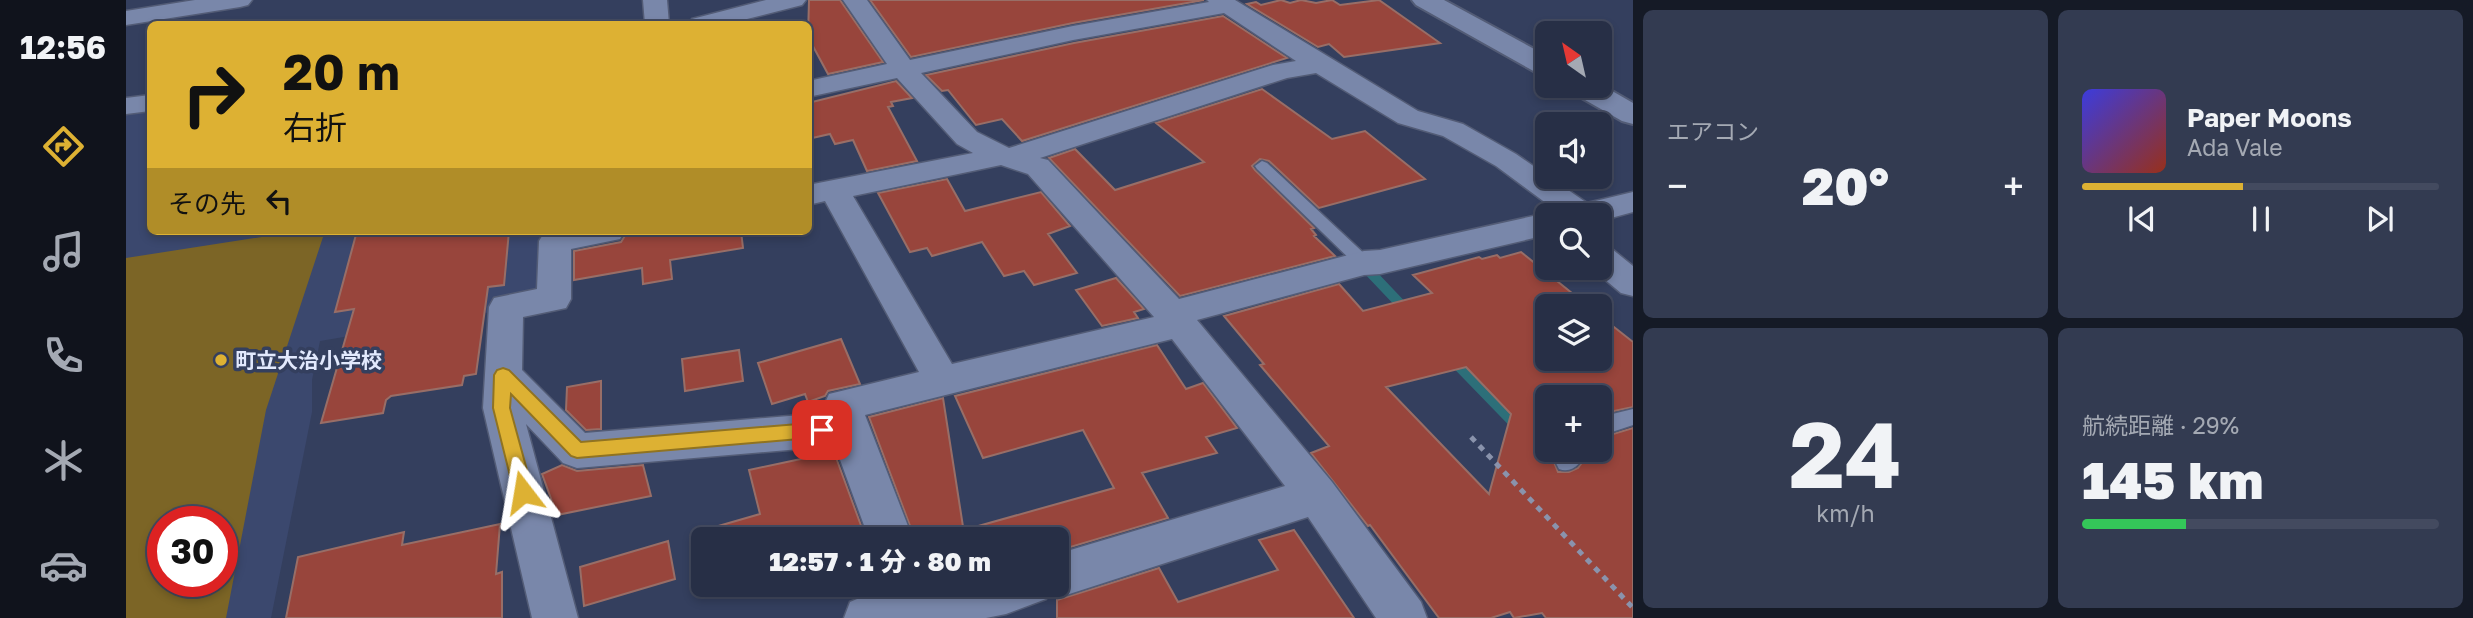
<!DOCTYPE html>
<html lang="ja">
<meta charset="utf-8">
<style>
body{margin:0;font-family:"Golos Text","Noto Sans JP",sans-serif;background:#333b51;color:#f1f3f6;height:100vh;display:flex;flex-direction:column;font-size:26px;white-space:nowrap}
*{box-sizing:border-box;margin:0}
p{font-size:23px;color:#a4a9b3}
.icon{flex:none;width:38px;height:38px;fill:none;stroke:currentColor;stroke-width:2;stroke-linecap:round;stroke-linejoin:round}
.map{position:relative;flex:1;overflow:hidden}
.details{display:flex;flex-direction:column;gap:10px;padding:10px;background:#151a26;width:840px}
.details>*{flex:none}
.top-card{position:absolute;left:21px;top:21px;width:665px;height:214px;border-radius:10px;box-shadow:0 4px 10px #0003,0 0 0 2px #434a5f;background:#ddb133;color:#111;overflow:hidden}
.needle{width:46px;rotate:326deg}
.fabs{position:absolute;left:1409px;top:21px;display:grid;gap:14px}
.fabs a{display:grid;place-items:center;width:77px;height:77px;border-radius:10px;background:#272f46;box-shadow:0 4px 10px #0003,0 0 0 2px #434a5f;font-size:35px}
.speed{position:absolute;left:21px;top:506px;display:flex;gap:14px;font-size:35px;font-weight:700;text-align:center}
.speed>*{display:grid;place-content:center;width:91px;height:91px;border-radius:50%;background:#272f46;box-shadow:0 4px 10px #0003,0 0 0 2px #434a5f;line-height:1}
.speed .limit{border:10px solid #d22;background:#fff;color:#111}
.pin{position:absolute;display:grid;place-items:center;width:60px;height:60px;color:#fff;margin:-30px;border-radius:14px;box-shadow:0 4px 10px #0006}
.me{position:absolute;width:77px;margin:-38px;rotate:346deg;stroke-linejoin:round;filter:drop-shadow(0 0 5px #0008)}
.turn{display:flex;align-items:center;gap:24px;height:147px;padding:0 21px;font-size:32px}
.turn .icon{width:91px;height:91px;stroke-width:2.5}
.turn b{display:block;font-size:49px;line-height:60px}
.then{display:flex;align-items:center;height:66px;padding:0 21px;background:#0003;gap:14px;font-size:26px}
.big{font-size:52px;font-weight:800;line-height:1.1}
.details .card{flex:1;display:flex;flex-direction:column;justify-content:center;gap:10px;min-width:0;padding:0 24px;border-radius:10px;background:#333b51}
.details .dial{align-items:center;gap:0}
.dial b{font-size:91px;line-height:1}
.song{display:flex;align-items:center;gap:21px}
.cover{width:84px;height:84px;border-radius:10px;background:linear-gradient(135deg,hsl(240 70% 55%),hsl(10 70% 35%))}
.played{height:7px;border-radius:4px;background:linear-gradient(90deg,#ddb133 45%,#434a5f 45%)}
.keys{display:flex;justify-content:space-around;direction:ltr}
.heat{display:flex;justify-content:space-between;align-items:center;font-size:38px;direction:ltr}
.charge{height:10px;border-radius:5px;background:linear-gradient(90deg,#34c759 29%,#434a5f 0)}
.details .tiles{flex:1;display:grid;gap:10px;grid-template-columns:repeat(2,1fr)}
.trip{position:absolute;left:565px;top:527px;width:378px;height:70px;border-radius:10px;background:#272f46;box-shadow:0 4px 10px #0003,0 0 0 2px #434a5f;font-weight:800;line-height:70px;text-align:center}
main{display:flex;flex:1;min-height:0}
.tabs{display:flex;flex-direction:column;width:126px;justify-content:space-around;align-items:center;background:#10131c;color:#a4a9b3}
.tabs .icon{width:49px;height:49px}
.tabs .current{color:#ddb133}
.tabs b{font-size:32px;color:#f1f3f6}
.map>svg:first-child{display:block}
.built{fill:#3b486e;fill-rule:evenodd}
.green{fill:#7c6526;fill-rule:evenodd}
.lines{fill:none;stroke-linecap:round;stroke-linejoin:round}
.stream-far1{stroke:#2d6f79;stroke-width:10}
.stream{stroke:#2d6f79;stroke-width:12}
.building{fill:#98453c;stroke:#986e67;stroke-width:2;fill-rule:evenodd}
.lane-casing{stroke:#535c76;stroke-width:3}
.street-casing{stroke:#535c76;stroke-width:3}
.secondary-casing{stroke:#535c76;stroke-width:4}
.path{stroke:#8a93ac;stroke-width:5;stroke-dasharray:6 6;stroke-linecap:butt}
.lane{fill:#7987aa;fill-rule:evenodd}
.street{fill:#7987aa;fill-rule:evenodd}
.secondary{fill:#7987aa;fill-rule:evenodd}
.route{fill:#ddb133;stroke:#907321;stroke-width:2}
.poi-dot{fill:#ddb133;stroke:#343f5e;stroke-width:2.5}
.labels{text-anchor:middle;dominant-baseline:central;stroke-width:7;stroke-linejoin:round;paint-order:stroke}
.poi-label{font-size:21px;font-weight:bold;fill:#e2e9fd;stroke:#343f5e;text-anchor:start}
</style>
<main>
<nav class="tabs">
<b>12:56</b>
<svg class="icon current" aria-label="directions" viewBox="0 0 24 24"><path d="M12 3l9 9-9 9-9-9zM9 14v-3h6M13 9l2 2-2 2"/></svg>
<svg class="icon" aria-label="music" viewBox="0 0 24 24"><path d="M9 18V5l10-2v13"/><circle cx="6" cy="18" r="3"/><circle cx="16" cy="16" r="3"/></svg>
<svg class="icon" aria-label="phone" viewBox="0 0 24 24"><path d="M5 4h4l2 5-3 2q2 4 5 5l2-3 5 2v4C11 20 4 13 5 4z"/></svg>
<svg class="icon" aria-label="climate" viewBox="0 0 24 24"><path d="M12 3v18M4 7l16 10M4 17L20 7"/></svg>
<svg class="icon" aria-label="car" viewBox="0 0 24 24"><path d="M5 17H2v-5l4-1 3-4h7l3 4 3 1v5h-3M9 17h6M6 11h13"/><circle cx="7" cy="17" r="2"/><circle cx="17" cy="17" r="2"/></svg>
</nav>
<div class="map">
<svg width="1507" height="618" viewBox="0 0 1507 618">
<rect width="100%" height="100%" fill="#343f5e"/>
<!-- built -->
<path class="built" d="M24,107V231H425L422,292L365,312L194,341L186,380V412L145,618H0V110ZM37,522H96V581H37Z"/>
<!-- green -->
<path class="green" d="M174,231H199L140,410L100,618H0V258ZM37,522H96V581H37Z"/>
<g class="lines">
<!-- stream-far1 -->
<path class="stream-far1" d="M1242,270L1281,311
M1326,358L1331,364"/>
<!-- stream -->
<path class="stream" d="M1330,362L1393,427"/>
</g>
<!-- building -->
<path class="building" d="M683,0H714L757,62L702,74L682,37Z
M744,0H1078L947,23L785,57Z
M1155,0L1164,3L1175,0L1190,3L1206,0L1214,5L1253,0L1314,43L1218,57L1203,44L1192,47L1121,4L1130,2L1135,5Z
M1097,16L1161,58L896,141L876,119L850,125L822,90L816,91L800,75L948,43Z
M770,81L786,98L765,102L767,106L762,107L791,161L741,171L727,140L709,144L704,134L682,139V103Z
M1136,89L1206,139L1239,131L1299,179L1193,208L1143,161L1134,159L1126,166L1129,170L1188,228L1185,229L1190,235L1188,236L1209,256L1054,296L923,158L949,149L989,190L1078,162L1030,123Z
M821,179L839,211L915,192L944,226L922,234L951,273L908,285L898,271L878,276L856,242L806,256L801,248L784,252L752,193Z
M231,231H383L378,285L362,287L350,374L338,376L336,385L265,396L260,400L257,413L195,423L228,309L209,312Z
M520,231H615L617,248L544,260L546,279L517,284L516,268L448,280V251L495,242L500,234Z
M1395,252L1462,306H1421V359H1474V316L1507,342V407L1474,414V397H1421V450H1436L1428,462L1432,472H1443L1452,468L1465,450H1474V438L1507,428V618H1420L1416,613L1388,618L1384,612L1365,618H1313L1244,525L1242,526L1185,453L1203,446L1134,365L1138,364L1098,316L1213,284L1237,311L1306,293L1287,275L1353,257L1356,259L1371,255L1374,258ZM1340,367L1385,414L1363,494L1260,387Z
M990,278L1018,309L1008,312L1012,318L976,326L950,290Z
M715,339L734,384L702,391L699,396L682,402L679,394L646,404L632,363Z
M1031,345L1060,389L1077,383L1111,428L1080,437L1091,453L1016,473L1042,518L931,551V539H839L838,530L988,488L957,430L857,458L829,396Z
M613,350L617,381L559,391L556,359Z
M475,381V429L460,430L440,410L441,387Z
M817,398L838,533L815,539H789L743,417Z
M708,452L740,539H689L687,533L659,539H576L575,531L634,514L623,470Z
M436,465L451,471L517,465L525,496L431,515L416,474Z
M374,524L370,574L376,572V618H160L172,557L278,532L276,545Z
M1168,530L1228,618H931V600L1033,568L1052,602L1152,570L1133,540Z
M542,541L549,579L458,606L454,567Z"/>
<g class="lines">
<defs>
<path id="lane" d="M1136,161L1141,163L1244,259L1246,263L1244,267H1232L1131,169L1129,166Z
M1507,409V425L1474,436V417Z
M1439,450H1462C1456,462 1447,474 1433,469L1430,463Z"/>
<path id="street" d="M69,0H126L122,5L114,7L0,25V11Z
M517,0H541L543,24H519Z
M640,0H680L676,5L601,24H563L566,19Z
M717,0H741L784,60L947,26L1083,2L1081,0H1109L1292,111L1337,124L1390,154L1461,203L1507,192V212L1474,221V215H1436L1370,166L1317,136L1272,123L1190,73L1161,78L914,158L922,160L1053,299L1238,251L1254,250L1421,213L1428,215H1421V235L1254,274L1238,275L1071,320L1206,482L1295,602L1301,618H1250L1182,517L931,598L922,594L920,599L880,614L860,618H718L724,602C788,575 863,584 931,584V554L1159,486L1046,339L739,415L787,539H743L709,446L451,468L437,463L400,424L452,618H406L357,408L363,307L368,298L411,289L413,241L418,233L499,231L494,239L445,249V299L440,308L397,317L396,370L459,433L699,413L698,405L703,394L793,372L699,201L682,205V185L847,153L831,144L771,78L682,97V81L761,64ZM1098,13L1170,61L1147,65L883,148L851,132L795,73L947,40ZM875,165L902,174L1028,317L826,364L727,196Z
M24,95V111L0,114V98Z
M1474,245L1486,249L1507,266V296L1495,293L1465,268H1474Z"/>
<path id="secondary" d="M1286,0H1318L1421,56V76L1411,73L1290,5Z
M1474,84L1507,103V124L1496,121L1445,92L1440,86Z"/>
</defs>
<!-- lane casing -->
<use href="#lane" class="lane-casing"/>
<!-- street casing -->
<use href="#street" class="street-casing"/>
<!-- secondary casing -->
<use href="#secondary" class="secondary-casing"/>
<!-- path -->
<path class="path" d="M1345,437L1507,608"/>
<!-- lane -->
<use href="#lane" class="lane"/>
<!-- street -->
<use href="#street" class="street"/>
<!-- secondary -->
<use href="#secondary" class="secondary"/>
</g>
<!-- route -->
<path class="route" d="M377,368L383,370L455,442L696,422L703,424L705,430L703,435L696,437L451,458L445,456L385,394L384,408L407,492L404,498L397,501L391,498L388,492L367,408L368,375L371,370Z"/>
<!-- markers -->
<circle class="poi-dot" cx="95" cy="360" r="7"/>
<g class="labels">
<!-- poi labels -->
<g class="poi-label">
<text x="109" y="360">町立大治小学校</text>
</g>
</g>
</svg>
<div class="fabs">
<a><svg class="needle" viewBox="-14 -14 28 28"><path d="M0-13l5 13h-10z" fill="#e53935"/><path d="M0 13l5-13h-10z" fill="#a4a9b3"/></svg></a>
<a><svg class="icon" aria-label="sound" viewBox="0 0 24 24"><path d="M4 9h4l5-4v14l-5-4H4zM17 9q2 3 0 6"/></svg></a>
<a><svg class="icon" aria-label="search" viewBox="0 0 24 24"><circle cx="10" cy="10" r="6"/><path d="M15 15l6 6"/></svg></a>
<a><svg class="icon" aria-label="layers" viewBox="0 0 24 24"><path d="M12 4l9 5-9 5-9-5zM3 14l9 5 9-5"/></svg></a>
<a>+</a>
</div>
<div class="speed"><div class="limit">30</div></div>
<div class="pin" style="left:696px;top:430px;background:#d93025"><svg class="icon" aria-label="arrive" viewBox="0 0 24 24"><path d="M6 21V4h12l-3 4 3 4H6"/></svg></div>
<svg class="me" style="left:397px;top:492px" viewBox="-20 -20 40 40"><path d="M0-17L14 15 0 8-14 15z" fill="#ddb133" stroke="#fff" stroke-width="4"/></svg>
<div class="trip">12:57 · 1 分 · 80 m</div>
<div class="top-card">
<div class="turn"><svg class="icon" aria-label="right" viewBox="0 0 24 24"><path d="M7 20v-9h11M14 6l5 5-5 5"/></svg><div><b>20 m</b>右折</div></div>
<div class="then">その先<svg class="icon" aria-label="left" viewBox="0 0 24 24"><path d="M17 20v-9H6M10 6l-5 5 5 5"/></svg></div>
</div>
</div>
<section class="details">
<div class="tiles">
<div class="card"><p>エアコン</p>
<div class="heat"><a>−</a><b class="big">20°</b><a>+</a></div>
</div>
<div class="card">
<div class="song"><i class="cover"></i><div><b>Paper Moons</b><p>Ada Vale</p></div></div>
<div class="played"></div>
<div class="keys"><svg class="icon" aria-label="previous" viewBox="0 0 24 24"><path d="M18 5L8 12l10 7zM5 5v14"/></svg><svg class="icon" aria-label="pause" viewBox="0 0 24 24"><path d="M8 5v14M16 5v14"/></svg><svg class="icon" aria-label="next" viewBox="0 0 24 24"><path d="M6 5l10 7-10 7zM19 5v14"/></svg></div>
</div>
<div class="card dial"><b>24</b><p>km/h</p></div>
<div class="card"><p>航続距離 · 29%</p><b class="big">145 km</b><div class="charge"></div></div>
</div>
</section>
</main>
